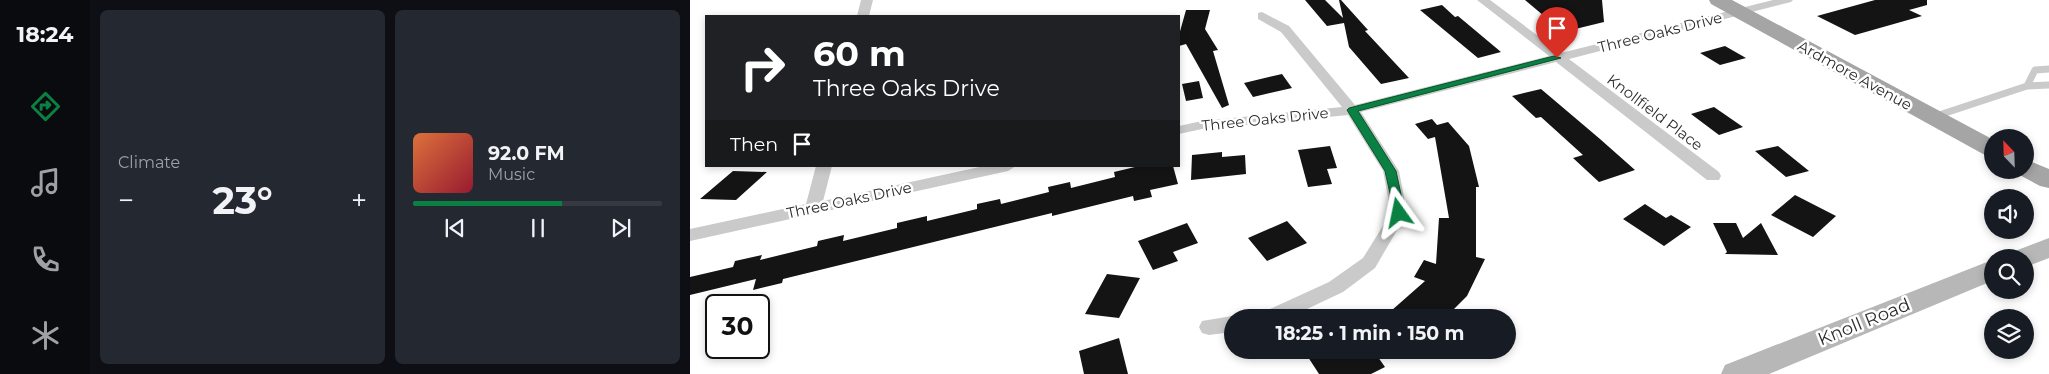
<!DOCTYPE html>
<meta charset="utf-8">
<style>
body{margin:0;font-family:Montserrat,sans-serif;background:#242831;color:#f1f3f6;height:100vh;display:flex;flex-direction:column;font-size:19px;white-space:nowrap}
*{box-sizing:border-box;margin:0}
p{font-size:16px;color:#9ea1a6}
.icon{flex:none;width:28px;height:28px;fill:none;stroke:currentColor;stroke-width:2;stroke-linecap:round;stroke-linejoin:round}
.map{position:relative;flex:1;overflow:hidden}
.sheet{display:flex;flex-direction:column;gap:10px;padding:10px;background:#0d0f14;width:600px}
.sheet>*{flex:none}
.hud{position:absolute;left:15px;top:15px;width:475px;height:152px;border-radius:0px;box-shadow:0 2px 8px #0003;background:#202124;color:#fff;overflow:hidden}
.needle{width:32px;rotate:337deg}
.tools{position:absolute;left:1294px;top:129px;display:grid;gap:10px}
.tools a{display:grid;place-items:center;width:50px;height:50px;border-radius:50%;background:#171b24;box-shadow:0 2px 8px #0003;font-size:25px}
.speed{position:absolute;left:15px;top:294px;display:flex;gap:10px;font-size:25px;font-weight:700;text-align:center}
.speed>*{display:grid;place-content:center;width:65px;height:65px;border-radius:50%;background:#171b24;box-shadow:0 2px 8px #0003;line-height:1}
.speed .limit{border:2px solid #111;border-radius:8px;background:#fff;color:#111}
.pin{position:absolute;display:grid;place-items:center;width:42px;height:42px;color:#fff;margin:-51px -21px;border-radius:50% 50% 50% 0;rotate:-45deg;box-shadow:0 0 5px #0007}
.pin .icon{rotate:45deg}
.me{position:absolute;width:55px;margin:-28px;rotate:348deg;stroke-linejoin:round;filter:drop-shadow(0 0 4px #0008)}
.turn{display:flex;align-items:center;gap:18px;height:105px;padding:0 25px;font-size:22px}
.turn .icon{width:65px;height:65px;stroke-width:2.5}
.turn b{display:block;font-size:35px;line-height:42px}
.then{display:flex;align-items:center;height:48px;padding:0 25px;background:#0003;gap:10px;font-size:19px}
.big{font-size:38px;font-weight:700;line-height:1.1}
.sheet .card{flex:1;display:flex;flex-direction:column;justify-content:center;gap:8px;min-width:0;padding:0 18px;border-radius:8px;background:#242831}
.song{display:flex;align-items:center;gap:15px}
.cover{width:60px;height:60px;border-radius:8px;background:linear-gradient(135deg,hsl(20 70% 55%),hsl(350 70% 35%))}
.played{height:5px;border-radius:2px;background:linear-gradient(90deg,#0b8043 60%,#363941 60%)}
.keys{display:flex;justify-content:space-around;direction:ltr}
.heat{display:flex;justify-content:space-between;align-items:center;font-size:28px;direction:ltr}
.sheet .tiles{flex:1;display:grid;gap:10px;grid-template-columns:repeat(2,1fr)}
.trip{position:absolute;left:534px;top:309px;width:292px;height:50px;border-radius:25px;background:#171b24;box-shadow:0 2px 8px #0003;font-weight:700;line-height:50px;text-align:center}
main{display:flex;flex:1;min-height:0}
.menu{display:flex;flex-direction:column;width:90px;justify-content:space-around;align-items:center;background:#090b0e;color:#9ea1a6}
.menu .icon{width:35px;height:35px}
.menu .current{color:#0b8043}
.menu b{font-size:22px;color:#f1f3f6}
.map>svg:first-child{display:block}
.building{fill:#141414}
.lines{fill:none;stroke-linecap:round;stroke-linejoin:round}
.lane{stroke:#cacaca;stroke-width:7}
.street{fill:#cacaca;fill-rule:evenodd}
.secondary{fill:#b7b7b7;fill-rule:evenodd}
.primary{fill:#a5a5a5;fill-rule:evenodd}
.route{fill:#0b8043;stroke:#07532c}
.labels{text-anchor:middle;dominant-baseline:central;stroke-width:5;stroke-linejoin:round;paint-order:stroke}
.street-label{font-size:15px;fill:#2d2d2d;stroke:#fff}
.near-street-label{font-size:18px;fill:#2d2d2d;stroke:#fff}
</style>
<main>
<nav class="menu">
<b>18:24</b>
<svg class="icon current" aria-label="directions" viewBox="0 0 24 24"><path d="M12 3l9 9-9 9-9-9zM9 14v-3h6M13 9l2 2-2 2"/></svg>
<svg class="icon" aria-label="music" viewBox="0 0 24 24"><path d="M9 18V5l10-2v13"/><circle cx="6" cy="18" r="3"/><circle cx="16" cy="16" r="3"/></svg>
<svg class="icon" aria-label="phone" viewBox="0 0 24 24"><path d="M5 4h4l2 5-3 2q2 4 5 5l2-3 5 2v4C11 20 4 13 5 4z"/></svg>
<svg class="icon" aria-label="climate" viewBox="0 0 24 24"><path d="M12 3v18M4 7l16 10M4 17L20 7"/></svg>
</nav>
<section class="sheet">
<div class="tiles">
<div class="card"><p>Climate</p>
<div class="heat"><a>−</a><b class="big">23°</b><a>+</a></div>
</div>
<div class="card">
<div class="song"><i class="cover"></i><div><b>92.0 FM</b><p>Music</p></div></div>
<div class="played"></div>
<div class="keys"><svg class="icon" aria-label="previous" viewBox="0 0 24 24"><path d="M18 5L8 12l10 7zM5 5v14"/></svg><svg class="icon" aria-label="pause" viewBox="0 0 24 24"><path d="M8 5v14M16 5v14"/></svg><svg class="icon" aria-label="next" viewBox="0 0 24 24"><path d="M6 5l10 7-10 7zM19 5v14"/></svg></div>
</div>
</div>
</section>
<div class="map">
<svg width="1359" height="374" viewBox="0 0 1359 374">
<rect width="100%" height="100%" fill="#fff"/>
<!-- building -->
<path class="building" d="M615,0H635L653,18L649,0H651L678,30L675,31L719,78L691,84L659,47L654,23L637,26Z
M835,0H912L914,22L873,32Z
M1185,0H1237V5L1219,10L1232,16L1165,35L1127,16Z
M752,5L765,17L768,16L811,52L788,58L730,10Z
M496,10H520L515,29L528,50L523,51L539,105L532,108L496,44L489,46V35Z
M1035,46L1056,58L1030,65L1010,53Z
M592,74L602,88L563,97L554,83Z
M509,81L513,98L496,101L492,84Z
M851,89L910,139L945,170L909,182L883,158L893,155L851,117L846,118L822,96Z
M1024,107L1053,127L1029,135L1001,114Z
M742,119L747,125L758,122L779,146L789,187H786V257L795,259L777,296L755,318H693L735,281L724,277L734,260L746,264L749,218H759L745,137L738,139L725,124Z
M640,146L647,168L637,169L642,184L618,187L608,150Z
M1088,146L1119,171L1096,177L1065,151Z
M532,152V157L555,155L556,174L501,180L502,155Z
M449,166H483L488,184L460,190L462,197L444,201L443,196L362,216V213L93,279L92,283L63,290L66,279L0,295V277L43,267L45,261L72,255L70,260L127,246L128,241L154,235L153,241L207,228V223L237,216V221L287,209V204L310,199L311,204L359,192L358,187L380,182L381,188L425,177L424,172Z
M43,171L77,172L46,200L10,199Z
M1105,195L1146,216L1123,237L1081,215Z
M955,204L976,218L981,215L1001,227L974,246L933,219Z
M597,221L617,243L577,261L558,238Z
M497,223L508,243L483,252L488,261L463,270L448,241Z
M1023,223H1046L1053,238L1071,223L1088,255L1035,254L1037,252Z
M417,274L450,278L429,318L395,314Z
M429,338L438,374H394L389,351Z
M632,350H683L695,367L681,374H629L618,357Z"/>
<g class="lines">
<!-- lane -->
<path class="lane" d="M1337,86L1345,70L1359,69
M1243,117L1337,86L1359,85"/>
<!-- street -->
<path class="street" d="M171,0H183L179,16H167Z
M787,0H800L871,53L1083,0H1103L1101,2L879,59L1029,172L1031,176L1029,180H1017L866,62L671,112L709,171L717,213L685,268L653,292L598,318H568L571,313L639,282L673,258L701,213L693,171L658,115L512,129L489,134V126L512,121L652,107L591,32L568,19V13L572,12L599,26L665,105L859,56Z
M126,166H142L133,201L294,166H326L318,171L0,241V229L116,204Z
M542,316L546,318H542V332L519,335L512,333L509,327L512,321Z"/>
<!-- secondary -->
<path class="secondary" d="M1359,238V258L1335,267V258H1321L1325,251Z
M1302,260V281L1079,374H1031L1035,365Z"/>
<!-- primary -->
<path class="primary" d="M1019,0H1042L1302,139V156L1293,154L1021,4Z
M1335,159L1359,169V188L1350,186L1326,173L1324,170H1335Z"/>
</g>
<!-- route -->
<path class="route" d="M864,56L871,58L668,111L706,171L715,213L709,217L705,216L695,171L657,110L659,108Z"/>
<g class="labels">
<!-- street labels -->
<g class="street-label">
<text transform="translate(970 32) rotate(-14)">Three Oaks Drive</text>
<text transform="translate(1165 75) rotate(29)">Ardmore Avenue</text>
<text transform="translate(965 112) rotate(37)">Knollfield Place</text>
<text transform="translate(575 119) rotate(-6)">Three Oaks Drive</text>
<text transform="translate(159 200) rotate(-12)">Three Oaks Drive</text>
</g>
<!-- near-street labels -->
<g class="near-street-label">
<text transform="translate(1174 322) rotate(-22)">Knoll Road</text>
</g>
</g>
</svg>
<div class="tools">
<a><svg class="needle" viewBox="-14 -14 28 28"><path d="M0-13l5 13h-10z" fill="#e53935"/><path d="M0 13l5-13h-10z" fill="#9ea1a6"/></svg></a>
<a><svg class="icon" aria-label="sound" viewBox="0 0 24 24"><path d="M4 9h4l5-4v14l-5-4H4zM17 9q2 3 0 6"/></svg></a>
<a><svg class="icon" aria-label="search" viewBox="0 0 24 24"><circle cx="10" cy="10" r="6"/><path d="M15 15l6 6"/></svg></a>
<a><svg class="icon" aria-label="layers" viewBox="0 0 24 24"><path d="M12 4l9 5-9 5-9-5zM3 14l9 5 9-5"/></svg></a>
</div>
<div class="speed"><div class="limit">30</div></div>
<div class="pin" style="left:867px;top:58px;background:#d93025"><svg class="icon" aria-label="arrive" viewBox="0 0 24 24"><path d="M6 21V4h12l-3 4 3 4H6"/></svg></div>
<svg class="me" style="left:709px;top:213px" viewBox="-20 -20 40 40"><path d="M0-17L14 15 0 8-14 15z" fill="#0b8043" stroke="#fff" stroke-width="4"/></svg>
<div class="trip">18:25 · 1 min · 150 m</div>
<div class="hud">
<div class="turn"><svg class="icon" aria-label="right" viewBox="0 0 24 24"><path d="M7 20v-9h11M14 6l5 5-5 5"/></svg><div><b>60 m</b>Three Oaks Drive</div></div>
<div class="then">Then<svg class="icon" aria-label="arrive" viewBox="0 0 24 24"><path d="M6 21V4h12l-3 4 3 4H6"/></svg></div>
</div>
</div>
</main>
